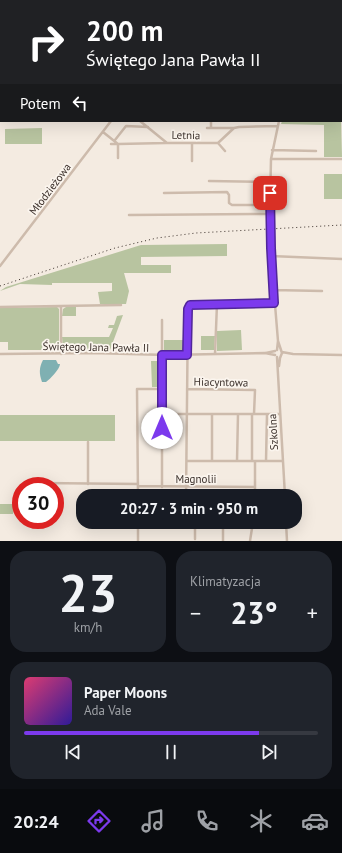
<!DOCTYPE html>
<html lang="pl">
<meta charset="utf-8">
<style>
body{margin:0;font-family:"PT Sans",sans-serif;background:#20242c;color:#f1f3f6;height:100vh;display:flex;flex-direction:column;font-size:15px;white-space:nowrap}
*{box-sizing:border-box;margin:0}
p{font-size:13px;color:#9ea1a6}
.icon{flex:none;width:22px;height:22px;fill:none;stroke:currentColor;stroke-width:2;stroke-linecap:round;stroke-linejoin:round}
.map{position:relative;height:541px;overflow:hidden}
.panel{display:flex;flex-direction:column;gap:10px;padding:10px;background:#0d0f14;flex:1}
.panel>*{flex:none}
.banner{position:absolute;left:0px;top:0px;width:342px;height:122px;box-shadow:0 4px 16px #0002;background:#202124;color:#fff;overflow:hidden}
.speed{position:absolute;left:12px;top:477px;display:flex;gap:8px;font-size:20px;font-weight:700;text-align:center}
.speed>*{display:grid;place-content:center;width:52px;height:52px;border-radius:50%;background:#171b24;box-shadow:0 4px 16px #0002;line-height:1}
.speed .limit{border:6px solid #d22;background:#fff;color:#111}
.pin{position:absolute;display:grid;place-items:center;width:34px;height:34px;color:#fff;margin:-17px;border-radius:8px;box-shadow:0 2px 6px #0006}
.me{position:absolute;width:44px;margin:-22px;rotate:0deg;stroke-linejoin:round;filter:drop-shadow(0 0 3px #0008)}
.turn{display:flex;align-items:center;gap:14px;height:84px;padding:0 20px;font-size:18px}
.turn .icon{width:52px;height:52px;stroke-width:2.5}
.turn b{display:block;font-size:28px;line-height:34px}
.then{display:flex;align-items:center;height:38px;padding:0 20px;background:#0003;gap:8px;font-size:15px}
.big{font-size:30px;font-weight:600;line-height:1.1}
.panel .widget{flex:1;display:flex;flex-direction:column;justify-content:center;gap:6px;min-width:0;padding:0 14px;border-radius:16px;background:#20242c}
.panel .dial{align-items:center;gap:0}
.dial b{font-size:52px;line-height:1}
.song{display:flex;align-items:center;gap:12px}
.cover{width:48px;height:48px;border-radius:6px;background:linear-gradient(135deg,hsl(340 70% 55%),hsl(250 70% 35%))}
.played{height:4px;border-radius:2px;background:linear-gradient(90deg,#7c3aed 80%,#363941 80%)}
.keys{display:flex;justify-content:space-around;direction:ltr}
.heat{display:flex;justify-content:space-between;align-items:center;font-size:22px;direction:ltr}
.panel .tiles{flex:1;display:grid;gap:10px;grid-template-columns:1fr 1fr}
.widget:last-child{grid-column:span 2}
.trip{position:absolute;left:76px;top:489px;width:226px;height:40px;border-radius:16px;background:#171b24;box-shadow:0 4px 16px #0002;font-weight:600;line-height:40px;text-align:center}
.tabs{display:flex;height:64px;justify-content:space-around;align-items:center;background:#090b0e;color:#9ea1a6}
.tabs .icon{width:28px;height:28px}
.tabs .active{color:#7c3aed}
.tabs b{font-size:18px;color:#f1f3f6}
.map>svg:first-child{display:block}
.green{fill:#b8c4a0}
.water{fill:#7fb0b2}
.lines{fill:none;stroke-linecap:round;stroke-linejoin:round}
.minor{stroke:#cdbbac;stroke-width:2.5}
.rail{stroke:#3b302b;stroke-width:1;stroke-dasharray:1 3;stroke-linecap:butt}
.route-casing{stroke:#51269a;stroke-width:10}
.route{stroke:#7c3aed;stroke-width:7}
.labels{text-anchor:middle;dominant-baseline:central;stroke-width:3.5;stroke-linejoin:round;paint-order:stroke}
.street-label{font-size:11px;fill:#3b302b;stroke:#fbf5ee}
</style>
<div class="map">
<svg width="342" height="541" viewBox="0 0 342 541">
<rect width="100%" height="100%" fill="#f4ebe1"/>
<!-- green -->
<path class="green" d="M341,116L342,157H324V125L281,124L282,121H341Z
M42,128V144H5V129Z
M324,174H342V199H324Z
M227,244V256L141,257V265H171V273H124L129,291L126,304H100L98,292L112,291V283H52V285L20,284L0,291L6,287L22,282L141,245Z
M76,306V316H62L63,309L66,307Z
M57,307L59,309V350H8V342H0V308Z
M123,315L110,350H63L62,337H109L113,328H108L109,325H114L117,316Z
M241,330L242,350L217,351V331Z
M201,336H215L214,350H201Z
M164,340H185V350L166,352L164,350Z
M151,361H158L160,363L159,387H152Z
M0,415H115V441H0Z
M0,504H15L13,514H0Z"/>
<!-- water -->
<path class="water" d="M43,360H56L58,364H60C60,369 50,379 46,382H42C39,373 39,368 43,360Z"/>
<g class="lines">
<!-- minor -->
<path class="minor" d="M13,0V1
M39,0V1
M148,0L149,1
M54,1L55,0
M74,1V0
M204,1L205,0
M326,1L327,0
M0,6H1
M0,35H1
M0,64H1
M0,118H1
M140,121L167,143H218L234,128
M207,128H234L239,127L278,126
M211,128V121
M103,132L118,144L166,143
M115,140L126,126L148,127
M218,143L225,151
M111,144H118V158
M272,150L316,151
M271,159H342
M192,161V143
M209,181L271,182
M164,193L227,192L229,195V203L232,205H270
M129,215L270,214
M271,256L342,259
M0,266L111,121
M273,290L322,291
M61,306V354
M0,307L121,305
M278,341L282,353L280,358L279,366
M277,350L278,341L271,256L270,205L271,159L279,121
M282,352L293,354L342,355
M266,353L275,351
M0,354L92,353L167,355L265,353L275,355
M215,354L217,304
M277,357L285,496
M187,389L255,390L254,414
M162,414H280
M187,461H283
M212,461V414
M237,461L238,414
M252,461V414
M255,461V496
M266,461L267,414
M41,483L138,484
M88,484V442
M138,486L255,487
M162,487V320
M138,496L137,389H162
M186,496L188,307L190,305L274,303
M138,522V541
M286,522L287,541
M195,539V522
M223,541V522
M250,541L253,522"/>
<!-- rail -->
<path class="rail" d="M0,286L115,248L157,238L196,233L342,225"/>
</g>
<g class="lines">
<defs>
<path id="route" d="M162,428V355H187L188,309L190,305L274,303L271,248L270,193"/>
</defs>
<!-- route casing -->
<use href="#route" class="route-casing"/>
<!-- route -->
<use href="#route" class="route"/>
</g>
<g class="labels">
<!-- street labels -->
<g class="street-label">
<text transform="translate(186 135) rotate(1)">Letnia</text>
<text transform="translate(50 189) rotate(-53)">Młodzieżowa</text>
<text transform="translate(96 347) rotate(1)">Świętego Jana Pawła II</text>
<text transform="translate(221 382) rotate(1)">Hiacyntowa</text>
<text transform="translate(273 432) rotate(-93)">Szkolna</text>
<text x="196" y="479">Magnolii</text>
</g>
</g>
</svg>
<div class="speed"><div class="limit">30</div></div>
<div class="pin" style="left:270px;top:193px;background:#d93025"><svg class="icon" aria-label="arrive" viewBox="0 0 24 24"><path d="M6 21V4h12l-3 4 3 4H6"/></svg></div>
<svg class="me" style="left:162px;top:428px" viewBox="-20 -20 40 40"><circle r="19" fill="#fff"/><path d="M0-13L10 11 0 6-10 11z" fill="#7c3aed"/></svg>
<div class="trip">20:27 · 3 min · 950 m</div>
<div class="banner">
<div class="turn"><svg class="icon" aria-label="right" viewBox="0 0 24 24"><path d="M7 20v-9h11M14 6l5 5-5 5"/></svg><div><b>200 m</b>Świętego Jana Pawła II</div></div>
<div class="then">Potem<svg class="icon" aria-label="left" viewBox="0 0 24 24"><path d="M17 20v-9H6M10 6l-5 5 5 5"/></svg></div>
</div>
</div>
<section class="panel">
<div class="tiles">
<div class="widget dial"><b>23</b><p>km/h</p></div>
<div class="widget"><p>Klimatyzacja</p>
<div class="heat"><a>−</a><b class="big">23°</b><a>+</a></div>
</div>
<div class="widget">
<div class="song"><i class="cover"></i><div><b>Paper Moons</b><p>Ada Vale</p></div></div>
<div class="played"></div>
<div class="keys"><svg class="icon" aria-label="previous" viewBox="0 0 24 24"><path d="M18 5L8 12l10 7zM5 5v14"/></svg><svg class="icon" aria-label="pause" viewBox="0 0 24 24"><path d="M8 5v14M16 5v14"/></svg><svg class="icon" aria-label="next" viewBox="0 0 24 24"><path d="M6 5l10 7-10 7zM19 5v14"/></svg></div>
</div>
</div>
</section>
<nav class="tabs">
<b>20:24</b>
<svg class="icon active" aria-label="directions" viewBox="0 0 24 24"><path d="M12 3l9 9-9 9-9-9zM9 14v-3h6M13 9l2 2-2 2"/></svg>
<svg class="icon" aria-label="music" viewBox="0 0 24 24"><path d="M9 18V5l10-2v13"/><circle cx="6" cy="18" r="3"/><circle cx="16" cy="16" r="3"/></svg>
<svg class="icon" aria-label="phone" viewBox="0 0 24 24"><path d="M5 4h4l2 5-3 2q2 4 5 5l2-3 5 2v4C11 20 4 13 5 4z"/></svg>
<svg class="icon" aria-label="climate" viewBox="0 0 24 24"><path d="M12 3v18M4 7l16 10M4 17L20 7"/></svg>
<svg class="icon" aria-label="car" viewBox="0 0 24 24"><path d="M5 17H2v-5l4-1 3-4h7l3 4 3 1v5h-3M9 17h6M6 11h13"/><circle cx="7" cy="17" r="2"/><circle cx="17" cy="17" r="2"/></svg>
</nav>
